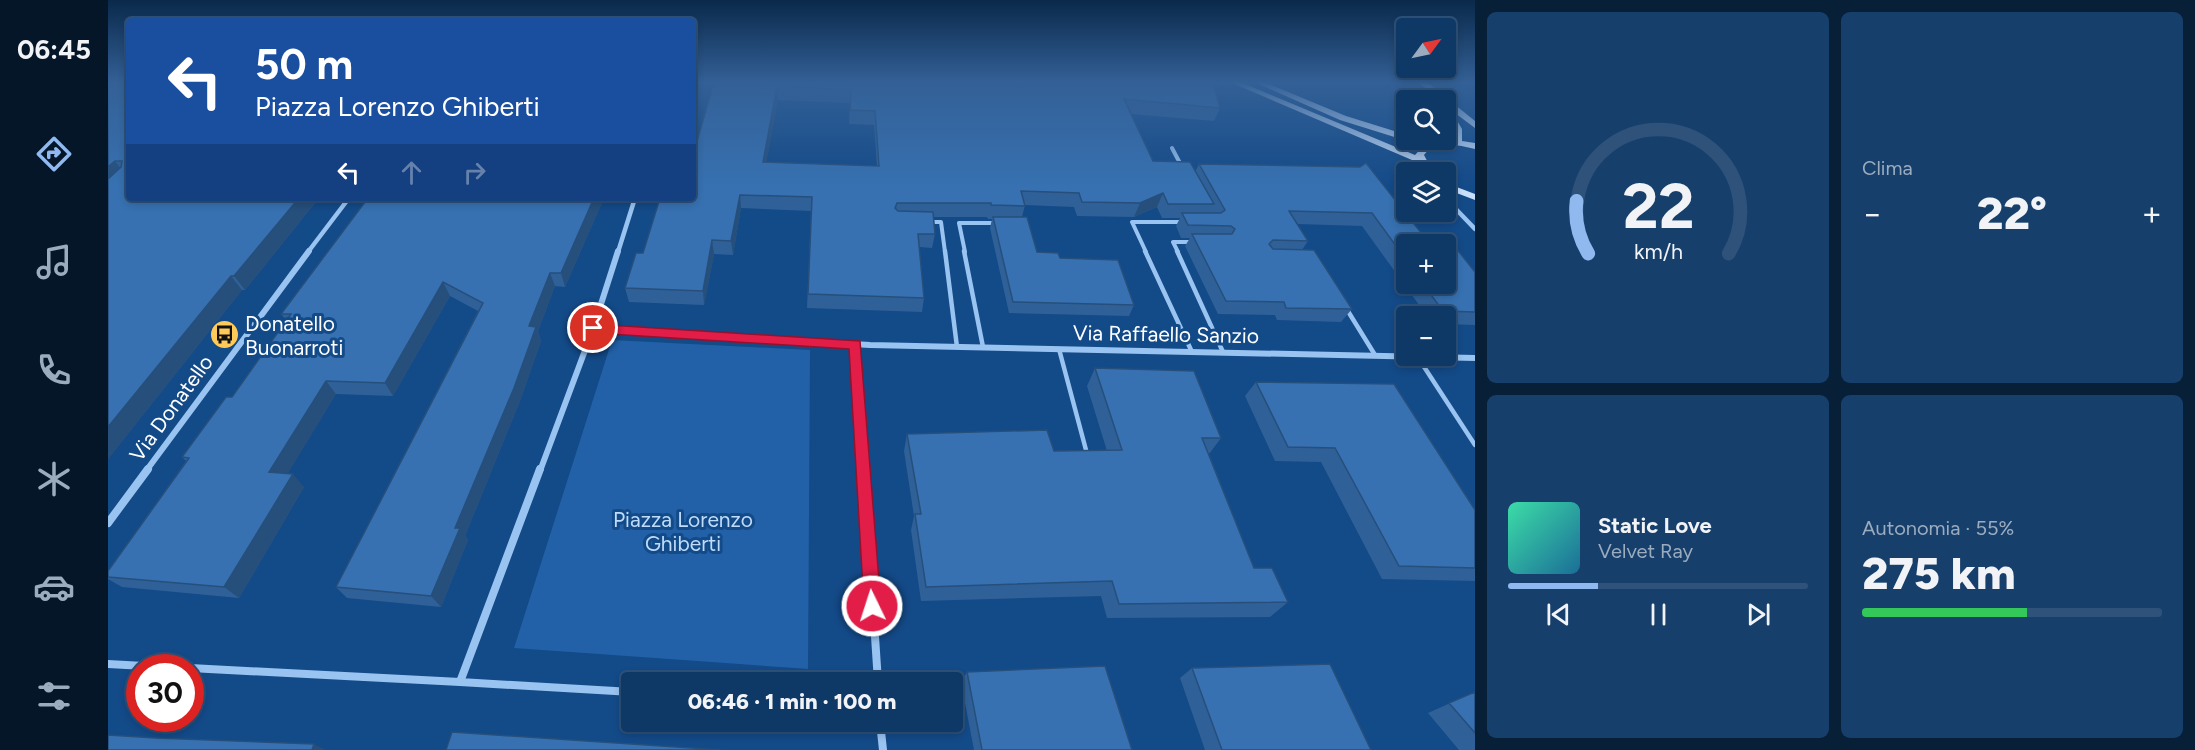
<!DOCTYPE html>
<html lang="it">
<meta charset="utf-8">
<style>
body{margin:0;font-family:Figtree,sans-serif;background:#173f6c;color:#f1f3f6;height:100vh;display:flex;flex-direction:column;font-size:22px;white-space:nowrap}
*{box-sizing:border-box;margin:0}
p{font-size:20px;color:#9bacbf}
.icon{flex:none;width:33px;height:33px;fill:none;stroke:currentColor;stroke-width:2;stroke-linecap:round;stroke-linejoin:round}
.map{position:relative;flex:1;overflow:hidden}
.details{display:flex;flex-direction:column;gap:12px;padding:12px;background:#081f38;width:720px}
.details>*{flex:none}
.hud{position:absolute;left:18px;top:18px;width:570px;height:183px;border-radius:6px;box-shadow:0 3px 9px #0003,0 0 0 2px #2e527a;background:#1a4fa0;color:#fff;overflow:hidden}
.needle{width:39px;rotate:57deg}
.buttons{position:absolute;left:1288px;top:18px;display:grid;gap:12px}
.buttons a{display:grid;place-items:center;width:60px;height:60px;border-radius:6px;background:#0e3866;box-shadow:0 3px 9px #0003,0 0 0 2px #2e527a;font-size:30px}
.speed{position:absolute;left:18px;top:654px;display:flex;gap:12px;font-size:30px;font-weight:700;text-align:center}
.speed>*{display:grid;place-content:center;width:78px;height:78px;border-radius:50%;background:#0e3866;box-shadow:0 3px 9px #0003,0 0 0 2px #2e527a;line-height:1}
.speed .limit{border:9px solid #d22;background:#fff;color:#111}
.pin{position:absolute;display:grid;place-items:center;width:51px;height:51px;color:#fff;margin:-26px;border:3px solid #fff;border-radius:50%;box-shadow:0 2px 6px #0007}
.me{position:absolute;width:66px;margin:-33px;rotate:356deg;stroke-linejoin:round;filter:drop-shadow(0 0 4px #0008)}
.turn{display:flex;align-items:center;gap:21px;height:126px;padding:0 30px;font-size:27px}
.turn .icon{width:78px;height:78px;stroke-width:2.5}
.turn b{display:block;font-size:42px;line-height:51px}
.lanes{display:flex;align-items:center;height:57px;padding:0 30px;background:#0003;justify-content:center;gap:30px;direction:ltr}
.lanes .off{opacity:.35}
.big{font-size:45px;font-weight:800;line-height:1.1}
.details .tile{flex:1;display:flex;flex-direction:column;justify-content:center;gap:9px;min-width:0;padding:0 21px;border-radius:9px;background:#173f6c}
.details .dial{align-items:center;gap:0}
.dial svg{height:156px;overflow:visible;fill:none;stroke:#2e527a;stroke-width:7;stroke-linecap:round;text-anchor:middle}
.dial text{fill:#f1f3f6;stroke:none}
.song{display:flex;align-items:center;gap:18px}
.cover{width:72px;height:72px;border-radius:9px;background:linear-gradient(135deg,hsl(160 70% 55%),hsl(200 70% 35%))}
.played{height:6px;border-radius:3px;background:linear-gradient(90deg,#90b9f0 30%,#2e527a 30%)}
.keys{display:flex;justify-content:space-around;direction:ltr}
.heat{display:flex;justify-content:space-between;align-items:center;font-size:33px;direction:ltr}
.charge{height:9px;border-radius:4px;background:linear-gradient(90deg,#34c759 55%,#2e527a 0)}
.details .tiles{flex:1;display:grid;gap:12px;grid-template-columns:repeat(2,1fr)}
.trip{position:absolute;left:513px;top:672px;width:342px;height:60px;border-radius:6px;background:#0e3866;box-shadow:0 3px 9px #0003,0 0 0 2px #2e527a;font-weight:800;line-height:60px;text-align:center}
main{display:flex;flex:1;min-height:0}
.tabs{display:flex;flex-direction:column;width:108px;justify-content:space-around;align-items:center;background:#061629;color:#9bacbf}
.tabs .icon{width:42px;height:42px}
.tabs .selected{color:#90b9f0}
.tabs b{font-size:27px;color:#f1f3f6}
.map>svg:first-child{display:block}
.green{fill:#2261a7}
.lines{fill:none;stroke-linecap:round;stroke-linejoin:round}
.lane-far1{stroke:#99c3f0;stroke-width:4}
.lane{stroke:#99c3f0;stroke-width:4.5}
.street-far2{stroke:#99c3f0;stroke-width:4.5}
.street-far1{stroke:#99c3f0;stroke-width:6}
.street{stroke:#99c3f0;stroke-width:8}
.secondary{fill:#c7dffb;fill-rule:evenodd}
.wall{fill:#2f6198;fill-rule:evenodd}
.shaded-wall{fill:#264f7c}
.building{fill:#3771b1;stroke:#264f7c;stroke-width:1.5;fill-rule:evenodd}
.route{fill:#e11d48;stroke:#92132f;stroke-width:1.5}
.labels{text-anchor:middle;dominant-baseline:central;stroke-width:6;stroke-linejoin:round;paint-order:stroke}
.poi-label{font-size:21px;fill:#fff;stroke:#134a88;text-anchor:start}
.street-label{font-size:21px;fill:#fff;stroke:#134a88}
.park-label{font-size:21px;fill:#bfdcfc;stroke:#134a88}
</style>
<main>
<nav class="tabs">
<b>06:45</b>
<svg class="icon selected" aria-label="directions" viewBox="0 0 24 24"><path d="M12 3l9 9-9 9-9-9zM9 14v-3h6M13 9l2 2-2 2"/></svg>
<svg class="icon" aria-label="music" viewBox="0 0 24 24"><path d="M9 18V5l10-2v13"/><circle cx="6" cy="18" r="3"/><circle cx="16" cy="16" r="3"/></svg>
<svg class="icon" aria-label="phone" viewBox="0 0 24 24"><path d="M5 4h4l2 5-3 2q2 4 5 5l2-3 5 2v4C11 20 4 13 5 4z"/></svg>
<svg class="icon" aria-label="climate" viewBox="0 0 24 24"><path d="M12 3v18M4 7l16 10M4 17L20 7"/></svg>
<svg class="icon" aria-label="car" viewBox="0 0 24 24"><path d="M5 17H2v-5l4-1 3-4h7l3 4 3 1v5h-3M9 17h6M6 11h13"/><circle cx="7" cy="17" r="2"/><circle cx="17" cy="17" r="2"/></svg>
<svg class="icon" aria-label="filters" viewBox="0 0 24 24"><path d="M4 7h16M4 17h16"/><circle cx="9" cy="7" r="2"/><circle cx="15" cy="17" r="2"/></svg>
</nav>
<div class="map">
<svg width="1367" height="750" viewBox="0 0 1367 750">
<rect width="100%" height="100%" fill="#134a88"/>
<!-- green -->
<path class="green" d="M504,340L702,350L700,669L406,648Z"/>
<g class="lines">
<!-- lane-far1 -->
<path class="lane-far1" d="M1064,148L1074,167
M820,222H833L837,252
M857,252L851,223H889
M1038,252L1024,222H1074
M1070,252L1065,242H1086"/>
<!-- lane -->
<path class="lane" d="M837,251L849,347
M856,251L875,347
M1037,251L1084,352
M1069,251L1115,352
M1238,308L1267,355
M951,349L978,450
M1309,356L1367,445"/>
<!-- street-far2 -->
<path class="street-far2" d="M1338,191L1344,205L1367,229
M200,252L241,198
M510,252L527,198"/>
<!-- street-far1 -->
<path class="street-far1" d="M485,329L510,251
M748,344L756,471
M38,471L201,251
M432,471L485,329L762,345L1367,358"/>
<!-- street -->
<path class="street" d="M432,469L352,682L524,692
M756,469L770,682
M0,523L40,469
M0,664L72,668
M82,668L352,682
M772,722L775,750"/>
<!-- secondary -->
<path class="secondary" d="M1122,82H1132L1307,155L1316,145L1304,142L1303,140L1325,141L1346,140V129L1338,115V100H1332L1310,82H1319L1367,121V128L1343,110L1354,129V141L1367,143V149C1350,145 1328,139 1316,155L1325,172H1316L1311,163Z
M1146,82H1156L1238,116L1299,135V140H1302H1296L1232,120Z
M1338,183L1367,194V200L1338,189Z"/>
</g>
<!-- wall -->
<path class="wall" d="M0,82L21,198H211L137,290H134L0,459Z
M606,82L1107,90L1112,108L1106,121L1023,114L1045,161L1087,172L1091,164L1252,167L1299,244V284H1338L1367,272V325L1338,324V316H1319L1254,226L1189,224L1200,241L1194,250L1244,309L1233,322L1169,320L1167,315L1110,314L1077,246L1082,238H1073L1068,226L1072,218H1054L1049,207L1026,217L969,216L966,207L917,205L914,217L929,252L952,258L1026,305L1021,316L901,313L882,228L884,219H880L879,217H825L827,234L824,248L811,247L816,298L814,312L699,308L703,211L633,208L625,255L606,254L596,305L521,302L517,288L535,253L585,198ZM670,100L742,103L741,124L766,125L769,166L658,162Z
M260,198H496L457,287L447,286L430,331L433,341L412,401L357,536L360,540L333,607L239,598L228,587L370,311L342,296L285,396L228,394L179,474L196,487L131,598L14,587L0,579V571L78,461L74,457L124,397L179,321L173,314Z
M987,368L1113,438L1101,454L1146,568L1180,602L1162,617L999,618L993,596L813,601L803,530L806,516L796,451L799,434L946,451H999L979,386Z
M1148,382L1367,510V581L1274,579L1213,462L1167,461L1137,396Z
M1084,668L1263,750H1097L1072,678Z
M859,672L1024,750H866L853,682Z
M1367,692V750H1351L1320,713Z"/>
<!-- shaded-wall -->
<path class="shaded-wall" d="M1105,82H1119L1099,95Z
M669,86L670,100L656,176L655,162Z
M7,161L18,175L0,192V167Z
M1055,193L1049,207L1026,217L1032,203Z
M632,195L633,208L625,255L623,241Z
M191,198H211L137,290L126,276Z
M486,198H496L457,287L453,273Z
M604,240L606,254L596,305L595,291Z
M442,273L447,286L430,331L433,341L412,401L357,536L360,540L333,607L323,596L421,326Z
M123,276L134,290L0,459V427Z
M335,282L342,296L285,396L277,383Z
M218,381L228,394L173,485L161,472Z
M185,474L196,487L131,598L116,587Z
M206,744L218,750H204Z"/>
<!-- building -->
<path class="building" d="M0,82H21V198H191L126,276H123L0,427V179L13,167L14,161H7L0,167Z
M606,82H1105L1112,108L1016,99L1045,161L1082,162L1106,204H1060L1055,193L1032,203L974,202L971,193L913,191L917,206L883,205V203H789L787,208L790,211L825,212L827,234H810L816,298L700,294L704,197L632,195L623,241L604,240L595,291L517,288L528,253H535L552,198H585V155ZM669,86L743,90L742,110L767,111L771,166L655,162Z
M1258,163L1322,244H1299V261L1264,213L1181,211L1200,241L1165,240L1161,244L1165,249L1206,250L1244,309L1178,308L1176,302L1118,301L1084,234H1124L1127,229L1123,226L1080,225L1074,213H1113L1117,210L1091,164L1252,167Z
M260,198H486L453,273H442L421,326L428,327L406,388L347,528H352L323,596L228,587L375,303L335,282L277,383L218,381L161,472L185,474L116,587L0,577V571L81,458L74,457L118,397H124L183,314H173Z
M885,217H919L929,252L950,253L952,258L1010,260L1026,305L905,302Z
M1338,248H1348L1367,272V312L1335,311L1315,284H1338Z
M987,368L1086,371L1113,438H1094L1146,568H1164L1180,602L1011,604L1004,581L818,587L807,514H813L799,434L939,430L946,451L1014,450Z
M1148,382L1286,384L1367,510V568L1291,566L1227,448L1180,447Z
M1222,664L1263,750H1114L1084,668Z
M997,666L1024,750H874L859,672Z
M1367,692V733L1341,703Z
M344,732L613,750H338Z
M0,735L48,738L206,744L204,750H0Z"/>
<!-- sky -->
<linearGradient id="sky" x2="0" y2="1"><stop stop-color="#0a294b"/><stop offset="0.44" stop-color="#336096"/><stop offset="1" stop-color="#336096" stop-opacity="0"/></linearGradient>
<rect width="1367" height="187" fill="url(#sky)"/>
<!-- route -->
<path class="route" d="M485,324L752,341L773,606L770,612L764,614L758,612L756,606L741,349L485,333L479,328Z"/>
<!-- icons -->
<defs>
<symbol id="bus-disc" viewBox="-11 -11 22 22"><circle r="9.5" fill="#ffca58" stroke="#134a88"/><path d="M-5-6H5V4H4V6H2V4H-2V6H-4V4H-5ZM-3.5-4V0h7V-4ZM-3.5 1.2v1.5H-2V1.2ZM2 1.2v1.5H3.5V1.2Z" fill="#111"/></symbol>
</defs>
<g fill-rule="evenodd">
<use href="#bus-disc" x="100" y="318" width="33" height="33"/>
</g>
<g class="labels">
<!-- poi labels -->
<g class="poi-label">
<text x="137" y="323">Donatello<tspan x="137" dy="24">Buonarroti</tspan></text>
</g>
<!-- street labels -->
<g class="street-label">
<text transform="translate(1058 334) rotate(1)">Via Raffaello Sanzio</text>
<text transform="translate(63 408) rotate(-54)">Via Donatello</text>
</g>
<!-- park labels -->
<g class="park-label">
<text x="575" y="519">Piazza Lorenzo<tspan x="575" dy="24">Ghiberti</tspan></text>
</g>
</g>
</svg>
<div class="buttons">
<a><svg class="needle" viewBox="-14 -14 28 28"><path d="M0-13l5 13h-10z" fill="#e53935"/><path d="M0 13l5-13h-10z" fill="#9bacbf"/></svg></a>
<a><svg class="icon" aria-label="search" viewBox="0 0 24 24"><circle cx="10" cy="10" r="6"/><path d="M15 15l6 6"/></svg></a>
<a><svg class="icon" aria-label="layers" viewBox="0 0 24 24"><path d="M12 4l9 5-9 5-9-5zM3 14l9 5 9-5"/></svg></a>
<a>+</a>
<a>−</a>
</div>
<div class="speed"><div class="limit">30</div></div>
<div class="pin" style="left:485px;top:328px;background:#d93025"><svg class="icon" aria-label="arrive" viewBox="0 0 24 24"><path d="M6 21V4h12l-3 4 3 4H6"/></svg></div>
<svg class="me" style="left:764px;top:606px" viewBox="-20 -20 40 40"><circle r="17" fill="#e11d48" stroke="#fff" stroke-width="3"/><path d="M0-11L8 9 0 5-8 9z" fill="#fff"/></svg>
<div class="trip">06:46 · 1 min · 100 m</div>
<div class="hud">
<div class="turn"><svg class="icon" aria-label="left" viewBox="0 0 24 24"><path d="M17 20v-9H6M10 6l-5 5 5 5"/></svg><div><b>50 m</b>Piazza Lorenzo Ghiberti</div></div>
<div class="lanes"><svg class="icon" aria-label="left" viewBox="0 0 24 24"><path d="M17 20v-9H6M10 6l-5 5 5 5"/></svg><svg class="icon off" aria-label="ahead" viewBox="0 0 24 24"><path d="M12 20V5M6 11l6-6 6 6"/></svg><svg class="icon off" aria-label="right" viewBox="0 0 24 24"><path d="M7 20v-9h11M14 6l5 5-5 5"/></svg></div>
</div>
</div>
<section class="details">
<div class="tiles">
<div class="tile dial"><svg viewBox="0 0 100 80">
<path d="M14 69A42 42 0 1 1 86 69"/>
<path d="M14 69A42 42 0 0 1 8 42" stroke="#90b9f0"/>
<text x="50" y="56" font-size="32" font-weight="700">22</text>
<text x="50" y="72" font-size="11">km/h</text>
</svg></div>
<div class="tile"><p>Clima</p>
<div class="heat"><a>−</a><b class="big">22°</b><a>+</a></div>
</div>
<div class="tile">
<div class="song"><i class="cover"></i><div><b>Static Love</b><p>Velvet Ray</p></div></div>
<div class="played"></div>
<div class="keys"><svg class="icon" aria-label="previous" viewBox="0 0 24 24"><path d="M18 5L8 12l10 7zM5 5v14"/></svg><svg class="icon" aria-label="pause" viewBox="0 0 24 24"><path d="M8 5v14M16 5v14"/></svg><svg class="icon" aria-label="next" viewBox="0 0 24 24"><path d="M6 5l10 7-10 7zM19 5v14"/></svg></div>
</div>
<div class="tile"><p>Autonomia · 55%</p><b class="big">275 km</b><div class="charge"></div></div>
</div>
</section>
</main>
